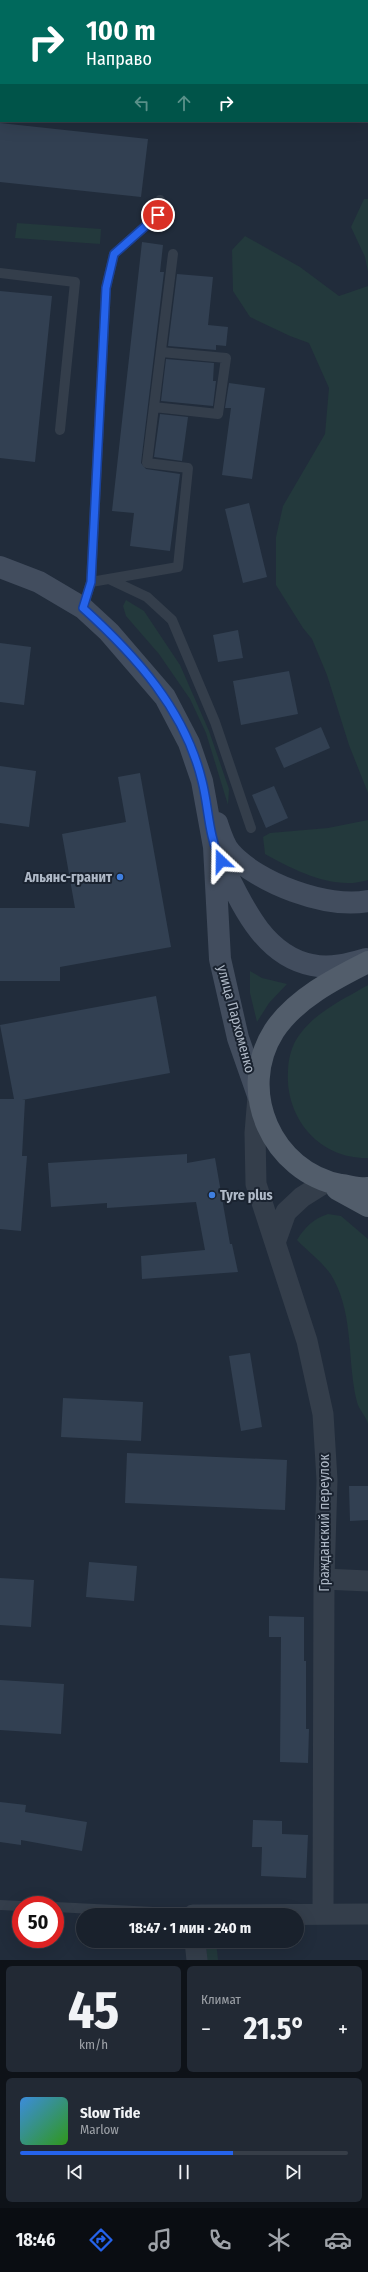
<!DOCTYPE html>
<html lang="ru">
<meta charset="utf-8">
<style>
body{margin:0;font-family:"Fira Sans Condensed",sans-serif;background:#222934;color:#f1f3f6;height:100vh;display:flex;flex-direction:column;font-size:15px;white-space:nowrap}
*{box-sizing:border-box;margin:0}
p{font-size:13px;color:#9fa3a9}
.icon{flex:none;width:22px;height:22px;fill:none;stroke:currentColor;stroke-width:2;stroke-linecap:round;stroke-linejoin:round}
.map{position:relative;height:1960px;overflow:hidden}
.panel{display:flex;flex-direction:column;gap:6px;padding:6px;background:#0e1218;flex:1}
.panel>*{flex:none}
.hud{position:absolute;left:0px;top:0px;width:368px;height:122px;box-shadow:0 4px 16px #0002,0 0 0 1px #373e48;background:#00695c;color:#fff;overflow:hidden}
.speed{position:absolute;left:12px;top:1896px;display:flex;gap:8px;font-size:20px;font-weight:700;text-align:center}
.speed>*{display:grid;place-content:center;width:52px;height:52px;border-radius:50%;background:#19212c;box-shadow:0 4px 16px #0002,0 0 0 1px #373e48;line-height:1}
.speed .limit{border:6px solid #d22;background:#fff;color:#111}
.pin{position:absolute;display:grid;place-items:center;width:34px;height:34px;color:#fff;margin:-17px;border:2px solid #fff;border-radius:50%;box-shadow:0 1px 4px #0007}
.me{position:absolute;width:44px;margin:-22px;rotate:337deg;stroke-linejoin:round;filter:drop-shadow(0 0 3px #0008)}
.turn{display:flex;align-items:center;gap:14px;height:84px;padding:0 20px;font-size:18px}
.turn .icon{width:52px;height:52px;stroke-width:2.5}
.turn b{display:block;font-size:28px;line-height:34px}
.lanes{display:flex;align-items:center;height:38px;padding:0 20px;background:#0003;justify-content:center;gap:20px;direction:ltr}
.lanes .off{opacity:.35}
.big{font-size:30px;font-weight:700;line-height:1.1}
.panel .widget{flex:1;display:flex;flex-direction:column;justify-content:center;gap:6px;min-width:0;padding:0 14px;border-radius:6px;background:#222934}
.panel .dial{align-items:center;gap:0}
.dial b{font-size:52px;line-height:1}
.song{display:flex;align-items:center;gap:12px}
.cover{width:48px;height:48px;border-radius:6px;background:linear-gradient(135deg,hsl(210 70% 55%),hsl(110 70% 35%))}
.played{height:4px;border-radius:2px;background:linear-gradient(90deg,#2563eb 65%,#373e48 65%)}
.keys{display:flex;justify-content:space-around;direction:ltr}
.heat{display:flex;justify-content:space-between;align-items:center;font-size:22px;direction:ltr}
.panel .tiles{flex:1;display:grid;gap:6px;grid-template-columns:1fr 1fr}
.widget:last-child{grid-column:span 2}
.trip{position:absolute;left:76px;top:1908px;width:228px;height:40px;border-radius:20px;background:#19212c;box-shadow:0 4px 16px #0002,0 0 0 1px #373e48;font-weight:700;line-height:40px;text-align:center}
.tab-bar{display:flex;height:64px;justify-content:space-around;align-items:center;background:#0a0d12;color:#9fa3a9}
.tab-bar .icon{width:28px;height:28px}
.tab-bar .current{color:#2563eb}
.tab-bar b{font-size:18px;color:#f1f3f6}
.map>svg:first-child{display:block}
.green{fill:#23393c}
.building{fill:#324052}
.lines{fill:none;stroke-linecap:round;stroke-linejoin:round}
.service{stroke:#343e4b;stroke-width:10}
.minor{stroke:#343e4b;stroke-width:21}
.secondary{stroke:#424d5e;stroke-width:22}
.primary{stroke:#525d6b;stroke-width:22}
.route-casing{stroke:#184099;stroke-width:10}
.route{stroke:#2563eb;stroke-width:7}
.shop-dot{fill:#3f7fe0;stroke:#1a2330;stroke-width:1.5}
.labels{text-anchor:middle;dominant-baseline:central;stroke-width:4;stroke-linejoin:round;paint-order:stroke}
.poi-label{font-size:14px;font-weight:bold;fill:#afb9c7;stroke:#1a2330;text-anchor:end}
.street-label{font-size:14px;fill:#afb9c7;stroke:#1a2330}
</style>
<div class="map">
<svg width="368" height="1960" viewBox="0 0 368 1960">
<rect width="100%" height="100%" fill="#212c3b"/>
<!-- green -->
<path class="green" d="M364,199H368V272L365,257L351,227Z
M17,223L101,229L100,244L15,238Z
M245,236L300,267L339,296L368,286V793L349,745L327,675L312,639L303,628L276,585V537L283,506L325,434L329,388L309,343L290,336L250,317L233,291L232,250Z
M126,600L144,611L180,665L209,731L229,789L228,805L206,733L190,699L159,654L126,616L123,606Z
M368,820V880C334,891 294,870 265,854L263,837L270,833L328,828Z
M250,971L262,978L287,984L269,1003L257,1022L250,993Z
M368,985V1158C319,1159 285,1118 288,1071C288,1059 292,1044 300,1034C317,1011 344,999 368,985Z
M328,1214L341,1216L368,1239V1424C366,1416 359,1410 357,1402C347,1362 354,1318 334,1280C326,1264 309,1253 297,1240C305,1227 313,1219 328,1214Z
M206,1941H216L218,1960H207Z"/>
<!-- building -->
<path class="building" d="M0,123L148,139L141,197L0,182Z
M142,242L163,245L160,272H164L141,463L146,469L180,474L170,551L130,546L134,513L112,511Z
M177,274L213,277L208,325L228,327L226,346L216,345V350L168,346Z
M0,291L52,296L35,462L0,458Z
M166,359L214,363L213,381H216L213,406L161,401Z
M229,383L265,388L252,479L222,475L231,408H225Z
M160,414L188,417L182,461L154,457Z
M249,503L267,577L243,583L225,509Z
M238,630L243,658L218,662L213,635Z
M0,643L31,647L24,705L0,702Z
M289,671L298,714L241,725L233,681Z
M321,727L330,748L284,768L275,748Z
M0,766L36,771L29,827L0,823Z
M140,773L171,947L60,967V981H0V908H75L62,834L126,822L118,777Z
M274,786L288,818L266,828L252,795Z
M156,996L170,1073L22,1100H25L22,1156H27L21,1231L0,1229V1099H14L0,1025Z
M187,1154V1163L215,1158L230,1244H232L238,1272L142,1279L141,1256L205,1250L196,1202L107,1208V1203L51,1207L48,1163Z
M250,1353L262,1427L241,1431L229,1356Z
M63,1398L143,1402L141,1441L61,1437Z
M127,1453L287,1460L285,1510L125,1503Z
M349,1486H368V1520L350,1521Z
M89,1562L137,1566L134,1601L86,1597Z
M0,1578L34,1580L31,1627L0,1625Z
M269,1616L304,1617V1661H306V1729H309L308,1763L280,1762L281,1637H269Z
M0,1680L64,1684L61,1734L0,1730Z
M0,1802L26,1805L25,1812L87,1822L82,1851L21,1840V1845L0,1842Z
M253,1820L282,1821V1834L308,1835L306,1878L261,1876L262,1847H252Z"/>
<g class="lines">
<!-- service -->
<path class="service" d="M0,273L75,282L60,430
M154,407L218,414L226,358L161,352
M109,579L147,597L172,620L215,722L251,828
M91,582L178,567L188,468L147,463L173,254
M83,608L91,582L106,288L114,254L158,215L160,200
M0,1905L21,1906
M55,1907L193,1914"/>
<!-- minor -->
<path class="minor" d="M258,1096L255,1133L256,1184L307,1341L323,1414L327,1480L324,1579L323,1914
M276,1240L286,1212L302,1197L326,1182
M324,1579L368,1581
M193,1915L368,1914
M195,1941L197,1960"/>
<!-- secondary -->
<path class="secondary" d="M0,567L39,582L83,608L109,632L165,697L189,743L202,781L214,847L220,959L238,1038L258,1095
M217,823C220,832 224,845 230,852C257,883 327,909 368,901
M218,856C239,897 260,955 312,965C330,969 349,964 366,959"/>
<!-- primary -->
<path class="primary" d="M368,962C334,979 295,999 274,1031C236,1091 272,1172 341,1185C350,1186 359,1189 368,1188
M337,1189L368,1206"/>
</g>
<g class="lines">
<defs>
<path id="route" d="M158,215L114,254L106,288L91,582L83,608C136,656 185,710 202,781C209,808 208,836 221,861"/>
</defs>
<!-- route casing -->
<use href="#route" class="route-casing"/>
<!-- route -->
<use href="#route" class="route"/>
</g>
<!-- markers -->
<g class="shop-dot">
<circle cx="120" cy="877" r="4"/>
<circle cx="212" cy="1195" r="4"/>
</g>
<g class="labels">
<!-- poi labels -->
<g class="poi-label">
<text x="112" y="877">Альянс-гранит</text>
<text x="220" y="1195" text-anchor="start">Tyre plus</text>
</g>
<!-- street labels -->
<g class="street-label">
<text transform="translate(236 1019) rotate(75)">улица Пархоменко</text>
<text transform="translate(324 1523) rotate(-90)">Гражданский переулок</text>
</g>
</g>
</svg>
<div class="speed"><div class="limit">50</div></div>
<div class="pin" style="left:158px;top:215px;background:#d93025"><svg class="icon" aria-label="arrive" viewBox="0 0 24 24"><path d="M6 21V4h12l-3 4 3 4H6"/></svg></div>
<svg class="me" style="left:221px;top:861px" viewBox="-20 -20 40 40"><path d="M0-17L14 15 0 8-14 15z" fill="#2563eb" stroke="#fff" stroke-width="4"/></svg>
<div class="trip">18:47 · 1 мин · 240 m</div>
<div class="hud">
<div class="turn"><svg class="icon" aria-label="right" viewBox="0 0 24 24"><path d="M7 20v-9h11M14 6l5 5-5 5"/></svg><div><b>100 m</b>Направо</div></div>
<div class="lanes"><svg class="icon off" aria-label="left" viewBox="0 0 24 24"><path d="M17 20v-9H6M10 6l-5 5 5 5"/></svg><svg class="icon off" aria-label="ahead" viewBox="0 0 24 24"><path d="M12 20V5M6 11l6-6 6 6"/></svg><svg class="icon" aria-label="right" viewBox="0 0 24 24"><path d="M7 20v-9h11M14 6l5 5-5 5"/></svg></div>
</div>
</div>
<section class="panel">
<div class="tiles">
<div class="widget dial"><b>45</b><p>km/h</p></div>
<div class="widget"><p>Климат</p>
<div class="heat"><a>−</a><b class="big">21.5°</b><a>+</a></div>
</div>
<div class="widget">
<div class="song"><i class="cover"></i><div><b>Slow Tide</b><p>Marlow</p></div></div>
<div class="played"></div>
<div class="keys"><svg class="icon" aria-label="previous" viewBox="0 0 24 24"><path d="M18 5L8 12l10 7zM5 5v14"/></svg><svg class="icon" aria-label="pause" viewBox="0 0 24 24"><path d="M8 5v14M16 5v14"/></svg><svg class="icon" aria-label="next" viewBox="0 0 24 24"><path d="M6 5l10 7-10 7zM19 5v14"/></svg></div>
</div>
</div>
</section>
<nav class="tab-bar">
<b>18:46</b>
<svg class="icon current" aria-label="directions" viewBox="0 0 24 24"><path d="M12 3l9 9-9 9-9-9zM9 14v-3h6M13 9l2 2-2 2"/></svg>
<svg class="icon" aria-label="music" viewBox="0 0 24 24"><path d="M9 18V5l10-2v13"/><circle cx="6" cy="18" r="3"/><circle cx="16" cy="16" r="3"/></svg>
<svg class="icon" aria-label="phone" viewBox="0 0 24 24"><path d="M5 4h4l2 5-3 2q2 4 5 5l2-3 5 2v4C11 20 4 13 5 4z"/></svg>
<svg class="icon" aria-label="climate" viewBox="0 0 24 24"><path d="M12 3v18M4 7l16 10M4 17L20 7"/></svg>
<svg class="icon" aria-label="car" viewBox="0 0 24 24"><path d="M5 17H2v-5l4-1 3-4h7l3 4 3 1v5h-3M9 17h6M6 11h13"/><circle cx="7" cy="17" r="2"/><circle cx="17" cy="17" r="2"/></svg>
</nav>
